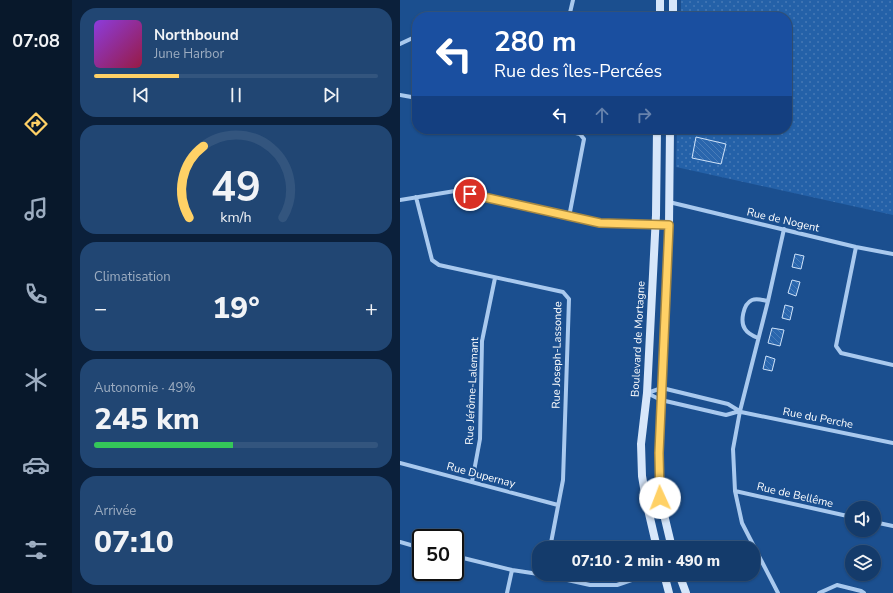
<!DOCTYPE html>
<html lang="fr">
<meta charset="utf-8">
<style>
body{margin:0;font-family:"Nunito Sans",sans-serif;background:#214673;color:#f1f3f6;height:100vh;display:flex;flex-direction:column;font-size:15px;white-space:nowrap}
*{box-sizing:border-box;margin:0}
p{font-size:13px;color:#9dadc1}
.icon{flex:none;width:22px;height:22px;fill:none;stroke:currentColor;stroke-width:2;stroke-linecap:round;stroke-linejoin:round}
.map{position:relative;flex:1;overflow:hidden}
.side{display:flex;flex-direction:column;gap:8px;padding:8px;background:#0b203b;width:328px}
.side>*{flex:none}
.guide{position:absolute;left:12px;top:12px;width:380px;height:122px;border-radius:16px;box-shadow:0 1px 3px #0004,0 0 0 1px #33557e;background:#1a4fa0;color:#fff;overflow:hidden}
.buttons{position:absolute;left:445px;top:501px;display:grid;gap:8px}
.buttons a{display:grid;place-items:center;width:36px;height:36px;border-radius:50%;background:#143b6b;box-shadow:0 1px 3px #0004,0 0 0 1px #33557e;font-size:20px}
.speed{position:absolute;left:12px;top:529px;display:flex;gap:8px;font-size:20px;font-weight:700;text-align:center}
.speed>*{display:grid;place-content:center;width:52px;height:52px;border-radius:50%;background:#143b6b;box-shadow:0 1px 3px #0004,0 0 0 1px #33557e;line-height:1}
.speed .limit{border:2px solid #111;border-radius:6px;background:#fff;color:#111}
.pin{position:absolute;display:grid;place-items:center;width:34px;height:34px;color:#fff;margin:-17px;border:2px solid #fff;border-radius:50%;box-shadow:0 1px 4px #0007}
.me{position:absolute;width:44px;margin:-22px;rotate:358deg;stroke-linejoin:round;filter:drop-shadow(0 0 3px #0008)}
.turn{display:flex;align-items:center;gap:14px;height:84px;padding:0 16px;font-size:18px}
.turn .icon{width:52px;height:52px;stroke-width:2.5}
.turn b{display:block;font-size:28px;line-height:34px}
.lanes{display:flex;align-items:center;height:38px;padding:0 16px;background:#0003;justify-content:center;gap:20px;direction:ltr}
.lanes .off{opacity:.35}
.big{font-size:30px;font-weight:800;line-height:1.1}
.side .card{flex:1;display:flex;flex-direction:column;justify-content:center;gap:6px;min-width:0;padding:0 14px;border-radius:16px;background:#214673}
.side .dial{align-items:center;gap:0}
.dial svg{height:104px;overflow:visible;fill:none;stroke:#33557e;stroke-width:7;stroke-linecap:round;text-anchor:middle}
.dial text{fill:#f1f3f6;stroke:none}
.song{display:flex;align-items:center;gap:12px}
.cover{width:48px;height:48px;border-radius:6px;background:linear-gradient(135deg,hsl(270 70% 55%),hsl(340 70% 35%))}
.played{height:4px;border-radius:2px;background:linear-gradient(90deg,#ffd166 30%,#33557e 30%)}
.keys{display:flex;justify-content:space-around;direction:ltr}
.heat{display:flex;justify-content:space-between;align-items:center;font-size:22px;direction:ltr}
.charge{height:6px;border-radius:3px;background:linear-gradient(90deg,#34c759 49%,#33557e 0)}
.trip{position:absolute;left:132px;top:541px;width:228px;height:40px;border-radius:16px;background:#143b6b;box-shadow:0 1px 3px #0004,0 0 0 1px #33557e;font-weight:800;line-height:40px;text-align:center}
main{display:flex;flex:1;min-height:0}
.tab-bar{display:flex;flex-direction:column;width:72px;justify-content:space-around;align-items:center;background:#08182b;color:#9dadc1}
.tab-bar .icon{width:28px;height:28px}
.tab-bar .active{color:#ffd166}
.tab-bar b{font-size:18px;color:#f1f3f6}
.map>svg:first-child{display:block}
.grass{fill:url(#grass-dots)}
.building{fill:url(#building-back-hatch);stroke:#cfe3fa}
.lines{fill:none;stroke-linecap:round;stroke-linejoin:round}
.minor{stroke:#a9c9ee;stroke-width:4}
.secondary{stroke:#d6e6fa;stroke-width:8}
.route-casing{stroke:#a68842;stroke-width:10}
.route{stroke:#ffd166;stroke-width:7}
.labels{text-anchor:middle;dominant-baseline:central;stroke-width:4;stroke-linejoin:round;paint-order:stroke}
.street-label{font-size:11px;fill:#fff;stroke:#1b4f8f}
</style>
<main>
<nav class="tab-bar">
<b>07:08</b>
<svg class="icon active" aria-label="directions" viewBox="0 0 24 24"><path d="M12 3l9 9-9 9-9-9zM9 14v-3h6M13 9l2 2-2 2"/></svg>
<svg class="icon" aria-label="music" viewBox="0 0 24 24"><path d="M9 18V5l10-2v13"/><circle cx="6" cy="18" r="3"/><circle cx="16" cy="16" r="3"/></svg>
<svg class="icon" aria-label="phone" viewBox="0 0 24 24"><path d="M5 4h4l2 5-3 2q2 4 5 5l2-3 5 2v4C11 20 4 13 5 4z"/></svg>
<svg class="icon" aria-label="climate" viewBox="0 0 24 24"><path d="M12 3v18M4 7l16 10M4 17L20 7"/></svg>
<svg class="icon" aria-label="car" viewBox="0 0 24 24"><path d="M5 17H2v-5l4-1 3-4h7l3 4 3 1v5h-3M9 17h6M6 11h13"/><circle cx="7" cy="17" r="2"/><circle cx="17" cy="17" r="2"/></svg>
<svg class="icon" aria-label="filters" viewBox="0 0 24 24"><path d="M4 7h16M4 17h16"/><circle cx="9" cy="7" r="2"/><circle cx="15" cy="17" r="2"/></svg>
</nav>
<section class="side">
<div class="card">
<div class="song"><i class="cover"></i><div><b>Northbound</b><p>June Harbor</p></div></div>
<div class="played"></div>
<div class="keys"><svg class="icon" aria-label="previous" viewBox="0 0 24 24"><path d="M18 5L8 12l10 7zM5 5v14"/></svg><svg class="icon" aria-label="pause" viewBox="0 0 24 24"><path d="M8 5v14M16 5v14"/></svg><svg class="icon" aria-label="next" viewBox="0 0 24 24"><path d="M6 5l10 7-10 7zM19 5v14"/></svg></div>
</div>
<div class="card dial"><svg viewBox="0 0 100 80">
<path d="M14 69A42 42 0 1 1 86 69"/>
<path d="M14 69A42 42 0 0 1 25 14" stroke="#ffd166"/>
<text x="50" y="56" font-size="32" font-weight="700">49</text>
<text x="50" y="72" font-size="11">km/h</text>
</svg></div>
<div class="card"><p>Climatisation</p>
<div class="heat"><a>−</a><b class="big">19°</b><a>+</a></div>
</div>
<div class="card"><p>Autonomie · 49%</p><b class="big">245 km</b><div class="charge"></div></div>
<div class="card"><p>Arrivée</p><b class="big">07:10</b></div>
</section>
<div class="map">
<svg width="493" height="593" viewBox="0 0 493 593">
<defs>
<pattern id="grass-dots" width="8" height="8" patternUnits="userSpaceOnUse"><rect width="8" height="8" fill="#2461a8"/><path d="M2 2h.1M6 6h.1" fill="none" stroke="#4579b5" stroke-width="1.8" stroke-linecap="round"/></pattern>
<pattern id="building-back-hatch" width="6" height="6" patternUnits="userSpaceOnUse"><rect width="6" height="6" fill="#2a66ad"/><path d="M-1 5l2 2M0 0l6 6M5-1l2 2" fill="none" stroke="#4a7db9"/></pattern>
</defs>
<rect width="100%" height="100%" fill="#1b4f8f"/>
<!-- grass -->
<path class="grass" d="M281,0H493V215L276,167L277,129H387V17H281Z"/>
<!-- building -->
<path class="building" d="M296,137L326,144L321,164L292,158Z
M395,254L404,256L401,269L392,267Z
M392,280L400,282L396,296L388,293Z
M385,305L393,307L390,320L382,318Z
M372,328L384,330L380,346L368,343Z
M366,356L375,359L372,371L363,369Z"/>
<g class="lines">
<!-- minor -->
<path class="minor" d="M169,17L173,0
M0,44L17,36
M0,95L17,98
M159,129L180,134L184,139L169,217
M16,197L32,260L39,265L163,292L169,299L163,480L150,548
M0,200L55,191L200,223L269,225
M269,202L456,247L493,254
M456,247L436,346L441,353L493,365
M358,338C353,336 348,334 345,329C340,322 343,304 352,300C357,298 362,300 368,301
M247,393L262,388L328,404L341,412L493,443
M247,393L261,400L326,415L340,411
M0,463L158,505
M72,482L80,439L82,341L95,278
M335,491L452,517
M474,522L493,526
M0,542L21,548
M55,556L112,570L145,575L190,585H217L249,574
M107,593L112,570
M378,593L342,523L335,491L333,449L340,411L368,301L384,229
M419,593L437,585L461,591L464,593"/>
<!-- secondary -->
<path class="secondary" d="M260,17V0
M273,17V0
M257,129L256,215L247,393L241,444L242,476L247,505L257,548
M270,129L269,225L259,453L260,498L272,548
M264,574L269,593
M279,574L286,593"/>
</g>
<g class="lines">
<defs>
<path id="route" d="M70,194L200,223L269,225L259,453L260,498"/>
</defs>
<!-- route casing -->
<use href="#route" class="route-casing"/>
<!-- route -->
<use href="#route" class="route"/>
</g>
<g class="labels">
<!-- street labels -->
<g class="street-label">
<text transform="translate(383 220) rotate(13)">Rue de Nogent</text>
<text transform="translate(238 339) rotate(-87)">Boulevard de Mortagne</text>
<text transform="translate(157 355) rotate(-89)">Rue Joseph-Lassonde</text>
<text transform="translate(72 391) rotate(-87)">Rue Jérôme-Lalemant</text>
<text transform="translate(418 418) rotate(11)">Rue du Perche</text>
<text transform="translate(81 475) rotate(15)">Rue Dupernay</text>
<text transform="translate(395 495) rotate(13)">Rue de Bellême</text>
</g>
</g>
</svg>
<div class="buttons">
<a><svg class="icon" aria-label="sound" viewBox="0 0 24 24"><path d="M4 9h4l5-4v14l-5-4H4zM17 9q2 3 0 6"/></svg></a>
<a><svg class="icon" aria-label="layers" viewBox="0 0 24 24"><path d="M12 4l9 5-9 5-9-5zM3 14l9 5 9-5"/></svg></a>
</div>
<div class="speed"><div class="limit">50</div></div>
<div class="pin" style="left:70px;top:194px;background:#d93025"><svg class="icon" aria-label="arrive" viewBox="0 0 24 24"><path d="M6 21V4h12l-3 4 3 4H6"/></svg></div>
<svg class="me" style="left:260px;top:498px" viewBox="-20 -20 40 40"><circle r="19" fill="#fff"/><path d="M0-13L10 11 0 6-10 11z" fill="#ffd166"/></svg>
<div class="trip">07:10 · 2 min · 490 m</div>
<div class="guide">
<div class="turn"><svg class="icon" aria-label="left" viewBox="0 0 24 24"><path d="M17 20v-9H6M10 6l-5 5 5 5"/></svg><div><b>280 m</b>Rue des îles-Percées</div></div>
<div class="lanes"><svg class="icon" aria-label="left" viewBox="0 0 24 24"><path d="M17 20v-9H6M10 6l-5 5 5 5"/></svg><svg class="icon off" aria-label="ahead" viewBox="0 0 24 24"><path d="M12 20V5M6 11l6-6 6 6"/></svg><svg class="icon off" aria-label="right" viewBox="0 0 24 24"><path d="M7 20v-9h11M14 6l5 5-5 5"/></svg></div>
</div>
</div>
</main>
